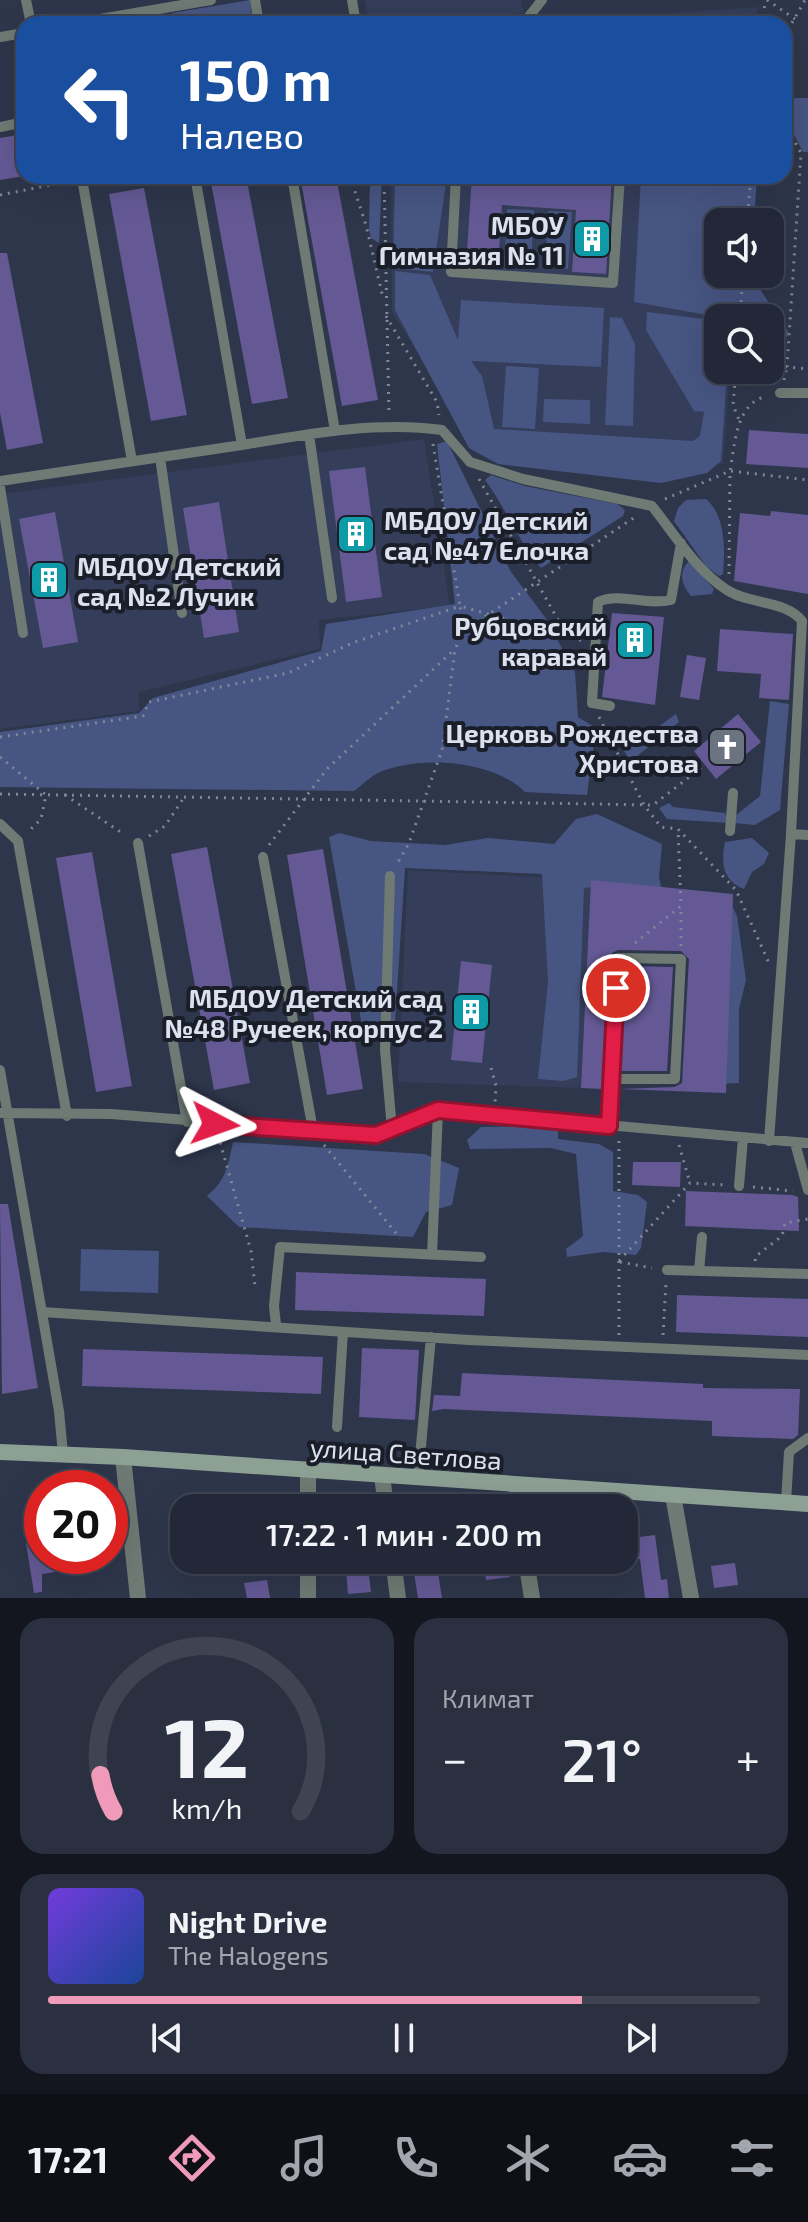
<!DOCTYPE html>
<html lang="ru">
<meta charset="utf-8">
<style>
body{margin:0;font-family:"Exo 2",sans-serif;background:#2a3040;color:#f1f3f6;height:100vh;display:flex;flex-direction:column;font-size:30px;white-space:nowrap}
*{box-sizing:border-box;margin:0}
p{font-size:26px;color:#a2a6ae}
.icon{flex:none;width:44px;height:44px;fill:none;stroke:currentColor;stroke-width:2;stroke-linecap:round;stroke-linejoin:round}
.map{position:relative;height:1598px;overflow:hidden}
.side{display:flex;flex-direction:column;gap:20px;padding:20px;background:#13161f;flex:1}
.side>*{flex:none}
.banner{position:absolute;left:16px;top:16px;width:776px;height:168px;border-radius:24px;box-shadow:0 8px 32px #0002,0 0 0 2px #3f4453;background:#1a4fa0;color:#fff;overflow:hidden}
.tools{position:absolute;left:704px;top:208px;display:grid;gap:16px}
.tools a{display:grid;place-items:center;width:80px;height:80px;border-radius:16px;background:#222838;box-shadow:0 8px 32px #0002,0 0 0 2px #3f4453;font-size:40px}
.speed{position:absolute;left:24px;top:1470px;display:flex;gap:16px;font-size:40px;font-weight:700;text-align:center}
.speed>*{display:grid;place-content:center;width:104px;height:104px;border-radius:50%;background:#222838;box-shadow:0 8px 32px #0002,0 0 0 2px #3f4453;line-height:1}
.speed .limit{border:12px solid #d22;background:#fff;color:#111}
.pin{position:absolute;display:grid;place-items:center;width:68px;height:68px;color:#fff;margin:-34px;border:4px solid #fff;border-radius:50%;box-shadow:0 2px 8px #0007}
.me{position:absolute;width:88px;margin:-44px;rotate:94deg;stroke-linejoin:round;filter:drop-shadow(0 0 6px #0008)}
.turn{display:flex;align-items:center;gap:28px;height:168px;padding:0 32px;font-size:36px}
.turn .icon{width:104px;height:104px;stroke-width:2.5}
.turn b{display:block;font-size:56px;line-height:68px}
.big{font-size:60px;font-weight:600;line-height:1.1}
.side .widget{flex:1;display:flex;flex-direction:column;justify-content:center;gap:12px;min-width:0;padding:0 28px;border-radius:24px;background:#2a3040}
.side .dial{align-items:center;gap:0}
.dial svg{height:208px;overflow:visible;fill:none;stroke:#3f4453;stroke-width:7;stroke-linecap:round;text-anchor:middle}
.dial text{fill:#f1f3f6;stroke:none}
.song{display:flex;align-items:center;gap:24px}
.cover{width:96px;height:96px;border-radius:12px;background:linear-gradient(135deg,hsl(260 70% 55%),hsl(220 70% 35%))}
.played{height:8px;border-radius:4px;background:linear-gradient(90deg,#ef9ab8 75%,#3f4453 75%)}
.keys{display:flex;justify-content:space-around;direction:ltr}
.heat{display:flex;justify-content:space-between;align-items:center;font-size:44px;direction:ltr}
.side .tiles{flex:1;display:grid;gap:20px;grid-template-columns:1fr 1fr}
.widget:last-child{grid-column:span 2}
.trip{position:absolute;left:170px;top:1494px;width:468px;height:80px;border-radius:24px;background:#222838;box-shadow:0 8px 32px #0002,0 0 0 2px #3f4453;font-weight:600;line-height:80px;text-align:center}
.dock{display:flex;height:128px;justify-content:space-around;align-items:center;background:#0e1016;color:#a2a6ae}
.dock .icon{width:56px;height:56px}
.dock .selected{color:#ef9ab8}
.dock b{font-size:36px;color:#f1f3f6}
.map>svg:first-child{display:block}
.built{fill:#343d59}
.green{fill:#475583}
.building{fill:#645995}
.lines{fill:none;stroke-linecap:round;stroke-linejoin:round}
.path{stroke:#808798;stroke-width:3;stroke-dasharray:2 6;stroke-linecap:butt}
.lane{stroke:#6e7a73;stroke-width:10}
.street{stroke:#6e7a73;stroke-width:16}
.secondary{stroke:#8da094;stroke-width:16}
.route-casing{stroke:#92132f;stroke-width:20}
.route{stroke:#e11d48;stroke-width:14}
.labels{text-anchor:middle;dominant-baseline:central;stroke-width:8;stroke-linejoin:round;paint-order:stroke}
.poi-label{font-size:26px;font-weight:bold;fill:#dce1ef;stroke:#1a1e28;text-anchor:end}
.street-label{font-size:26px;fill:#dce1ef;stroke:#1a1e28}
</style>
<div class="map">
<svg width="808" height="1598" viewBox="0 0 808 1598">
<rect width="100%" height="100%" fill="#2e364b"/>
<!-- built -->
<path class="built" d="M365,0H521L524,13L437,24H369Z
M758,7L756,24H570L571,20Z
M391,176H745L718,222V370H730L723,464L481,452L392,312Z
M424,439L450,606L319,620L320,649L139,692V711L0,729V494Z
M408,870L591,880L581,1088L398,1082Z"/>
<!-- green -->
<path class="green" d="M250,0L253,24H170L172,13Z
M784,98H808V152H803L784,116Z
M370,176H382L379,243L371,238L369,230Z
M395,176L439,177L440,183H446L433,272L393,268Z
M641,176H757L754,222H718V274H750L789,333L770,363V318H718V370H761L745,382L727,374L721,461L707,473L661,483L498,464L469,448L395,310V271L430,275L458,340L461,300L604,308L601,367L471,361L482,376L494,429L693,441L700,436L704,412L694,411L646,330L647,312L712,320L713,316L634,302Z
M507,209L534,210L531,267L504,266Z
M548,211L572,212L568,269L545,267Z
M610,317L622,318L635,344L633,426L605,425Z
M506,366L539,368L535,429L502,427Z
M544,399L590,400V424L543,422Z
M447,441L511,572L545,617L575,672L578,717L596,728L587,795L525,792C493,760 421,755 380,772C371,776 362,785 354,791L0,787V732L139,713L153,698L321,651L326,624L455,604L437,444Z
M491,475L525,486L617,504L625,510L623,516L541,568C516,538 508,511 485,480Z
M706,499C726,516 725,550 723,574L719,576L706,566L674,521L678,508L686,500Z
M689,561L714,589L712,594L691,596C681,584 678,572 689,561Z
M770,701L789,704L780,810L755,825L734,823L735,816L760,796Z
M676,714L679,722L636,757L638,763L634,767L624,751Z
M669,803L673,807L725,813L728,823L667,819L659,808Z
M597,814L662,844L659,877L662,892L728,898L737,916L746,980L739,1009V1083L718,1084L692,952L619,946L600,886L584,888L577,1077L563,1081L538,1079L548,982L542,874L405,868L394,1037L363,1032L329,837L339,833L371,841L445,845L488,838L554,844L576,819Z
M752,838L769,853L764,864L752,872L744,889C722,880 721,863 725,842Z
M558,1126V1139L599,1144L613,1152V1191L638,1195L647,1202L641,1248L636,1255L603,1252L567,1257L566,1249L583,1236L576,1154L551,1148L470,1149L467,1140L481,1127Z
M233,1142L424,1154L459,1168L452,1205L426,1212L413,1237L239,1227L207,1196C226,1180 228,1166 233,1142Z
M81,1249L159,1251L158,1293L80,1291Z"/>
<!-- building -->
<path class="building" d="M24,134V176L0,180V138Z
M246,176L288,398L252,404L210,177Z
M300,176H336L378,400L342,406Z
M472,176H612L606,274L572,272L576,210L502,205L498,267L466,265Z
M144,188L187,415L151,421L109,194Z
M0,253H7L43,443L7,450L0,413Z
M749,430L808,434V468L746,464Z
M365,467L382,597L346,602L329,471Z
M219,502L239,632L204,638L183,508Z
M771,511L808,515V594L734,581L740,513L770,516Z
M55,512L78,642L43,648L19,519Z
M612,613L664,617L655,705L602,697Z
M720,629L793,634L789,700L759,698L761,674L717,671Z
M687,655L706,658L699,700L680,697Z
M738,714L761,742L716,779L694,751Z
M207,847L250,1083L214,1090L171,854Z
M323,849L363,1089L327,1095L287,855Z
M92,852L132,1086L96,1092L56,858Z
M591,880L733,894L726,1093L619,1089L675,1087L682,1083L689,959L681,951L618,950L612,953L603,1089L581,1088Z
M461,961L492,965L482,1063L451,1060Z
M626,966L673,967L667,1071H620Z
M633,1162H681L680,1187L632,1185Z
M686,1191L792,1195L798,1197L799,1231L685,1226Z
M0,1204H8L38,1388L2,1394Z
M296,1272L486,1279L484,1316L295,1310Z
M677,1295L808,1299V1337L676,1332Z
M362,1348L419,1350L415,1420L359,1417Z
M83,1349L323,1357L321,1394L82,1386Z
M462,1373L703,1384V1388L800,1389L798,1435L793,1439L712,1436V1421L444,1409L432,1411L434,1395L460,1396Z
M655,1535L661,1580L667,1579L669,1598H645L640,1559L635,1560L632,1538Z
M42,1540V1556H52L55,1572L42,1574V1592L34,1593L26,1543Z
M412,1560H436L442,1598H418Z
M483,1560H507L510,1577L486,1580Z
M735,1563L738,1585L714,1588L711,1566Z
M368,1566L371,1592L348,1594L346,1569Z
M267,1580L270,1598H247L244,1583Z"/>
<g class="lines">
<!-- path -->
<path class="path" d="M767,0L795,19
M763,24L765,0
M784,37L805,0
M784,122L801,153L787,367L808,369
M350,176L366,225L383,298
M384,176L389,415
M0,195L71,181
M747,222L751,176
M386,316L437,402L439,415
M740,318L743,274
M736,370L733,405L739,420
M784,380L787,367
M433,444L460,606L583,641
M479,479L567,636
M665,499L730,471C735,446 735,403 767,396
M729,574L730,471L808,480
M465,630L635,517
M599,717L644,805L661,827L678,829L736,890L769,963
M0,737L143,716L149,702L288,673L352,643L460,606L465,630L455,649L442,750L409,843L397,864
M0,757L46,795L41,819L27,833
M0,794L653,805L705,765
M65,795L125,835
M149,836L165,826L183,799
M269,845L327,769L455,649
M635,943L681,906L678,829
M681,946V906
M491,1068L496,1086L495,1103
M218,1135L251,1251L255,1286
M324,1145L400,1238
M679,1145L690,1183
M753,1187L793,1191
M619,1261L690,1183L725,1185
M755,1261L756,1256L782,1236L785,1223L808,1219
M620,1262L652,1268
M619,1335V1139
M663,1335L666,1283"/>
<!-- lane -->
<path class="lane" d="M26,0L31,24
M255,0L259,24
M352,0L356,24
M71,24L211,0
M523,24L542,0
M0,37L24,33
M0,127L24,122
M195,176L242,445
M292,176L335,431
M456,176L451,272L613,283L620,176
M82,179L132,461
M780,393H808
M309,434L332,598
M160,457L182,613
M0,481C81,469 161,457 242,445C307,434 376,421 442,430L470,462L523,479L652,506C675,535 696,570 727,590C750,605 786,600 802,621L791,834
M0,487L23,633
M610,706L592,703L598,602C620,592 647,606 671,600L681,543
M0,824L18,841L67,1116
M730,831L733,793
M138,843L187,1122
M263,857L313,1130
M390,876L385,1050L392,1129
M0,1070L59,1411L63,1454
M0,1113L111,1114L376,1135L438,1110L808,1143
M609,1126L618,958L681,959L675,1079H611
M769,1141L791,834L808,835
M795,1143L808,1190
M739,1186L743,1138
M432,1255L438,1110
M667,1270L808,1274
M699,1271L702,1237
M42,1312L469,1340L808,1355
M276,1325L274,1306L280,1247L481,1257
M337,1427L343,1332
M418,1478L431,1337
M786,1502L789,1452L808,1438"/>
<!-- street -->
<path class="street" d="M123,1457L138,1598
M308,1470V1508
M382,1475L386,1508
M516,1485L519,1508
M673,1495L691,1598
M308,1560V1598
M393,1560L398,1598
M526,1560L532,1598"/>
<!-- secondary -->
<path class="secondary" d="M0,1452L123,1457L808,1504"/>
</g>
<g class="lines">
<defs>
<path id="route" d="M215,1124L376,1135L438,1110L609,1126L616,988"/>
</defs>
<!-- route casing -->
<use href="#route" class="route-casing"/>
<!-- route -->
<use href="#route" class="route"/>
</g>
<!-- icons -->
<defs>
<symbol id="building-square" viewBox="-11 -11 22 22"><rect x="-9" y="-9" width="18" height="18" rx="4" fill="#0f9aa8" stroke="#1a1e28"/><path d="M-4-6H4V6H1V3H-1V6H-4ZM-2.5-4.3h1.7v1.8h-1.7ZM.8-4.3h1.7v1.8H.8ZM-2.5-1h1.7V.8h-1.7ZM.8-1h1.7V.8H.8Z" fill="#fff"/></symbol>
<symbol id="church-square" viewBox="-11 -11 22 22"><rect x="-9" y="-9" width="18" height="18" rx="4" fill="#6b7280" stroke="#1a1e28"/><path d="M-1.2-6h2.4v3.5h3.3v2.4h-3.3V6h-2.4V-.1h-3.3v-2.4h3.3Z" fill="#fff"/></symbol>
</defs>
<g fill-rule="evenodd">
<use href="#building-square" x="570" y="217" width="44" height="44"/>
<use href="#building-square" x="334" y="512" width="44" height="44"/>
<use href="#building-square" x="27" y="558" width="44" height="44"/>
<use href="#building-square" x="613" y="618" width="44" height="44"/>
<use href="#church-square" x="705" y="725" width="44" height="44"/>
<use href="#building-square" x="449" y="990" width="44" height="44"/>
</g>
<g class="labels">
<!-- poi labels -->
<g class="poi-label">
<text x="564" y="224">МБОУ<tspan x="564" dy="30">Гимназия № 11</tspan></text>
<text x="384" y="519" text-anchor="start">МБДОУ Детский<tspan x="384" dy="30">сад №47 Елочка</tspan></text>
<text x="77" y="565" text-anchor="start">МБДОУ Детский<tspan x="77" dy="30">сад №2 Лучик</tspan></text>
<text x="607" y="625">Рубцовский<tspan x="607" dy="30">каравай</tspan></text>
<text x="699" y="732">Церковь Рождества<tspan x="699" dy="30">Христова</tspan></text>
<text x="443" y="997">МБДОУ Детский сад<tspan x="443" dy="30">№48 Ручеек, корпус 2</tspan></text>
</g>
<!-- street labels -->
<g class="street-label">
<text transform="translate(406 1453) rotate(4)">улица Светлова</text>
</g>
</g>
</svg>
<div class="tools">
<a><svg class="icon" aria-label="sound" viewBox="0 0 24 24"><path d="M4 9h4l5-4v14l-5-4H4zM17 9q2 3 0 6"/></svg></a>
<a><svg class="icon" aria-label="search" viewBox="0 0 24 24"><circle cx="10" cy="10" r="6"/><path d="M15 15l6 6"/></svg></a>
</div>
<div class="speed"><div class="limit">20</div></div>
<div class="pin" style="left:616px;top:988px;background:#d93025"><svg class="icon" aria-label="arrive" viewBox="0 0 24 24"><path d="M6 21V4h12l-3 4 3 4H6"/></svg></div>
<svg class="me" style="left:215px;top:1124px" viewBox="-20 -20 40 40"><path d="M0-17L14 15 0 8-14 15z" fill="#e11d48" stroke="#fff" stroke-width="4"/></svg>
<div class="trip">17:22 · 1 мин · 200 m</div>
<div class="banner">
<div class="turn"><svg class="icon" aria-label="left" viewBox="0 0 24 24"><path d="M17 20v-9H6M10 6l-5 5 5 5"/></svg><div><b>150 m</b>Налево</div></div>
</div>
</div>
<section class="side">
<div class="tiles">
<div class="widget dial"><svg viewBox="0 0 100 80">
<path d="M14 69A42 42 0 1 1 86 69"/>
<path d="M14 69A42 42 0 0 1 9 55" stroke="#ef9ab8"/>
<text x="50" y="56" font-size="32" font-weight="700">12</text>
<text x="50" y="72" font-size="11">km/h</text>
</svg></div>
<div class="widget"><p>Климат</p>
<div class="heat"><a>−</a><b class="big">21°</b><a>+</a></div>
</div>
<div class="widget">
<div class="song"><i class="cover"></i><div><b>Night Drive</b><p>The Halogens</p></div></div>
<div class="played"></div>
<div class="keys"><svg class="icon" aria-label="previous" viewBox="0 0 24 24"><path d="M18 5L8 12l10 7zM5 5v14"/></svg><svg class="icon" aria-label="pause" viewBox="0 0 24 24"><path d="M8 5v14M16 5v14"/></svg><svg class="icon" aria-label="next" viewBox="0 0 24 24"><path d="M6 5l10 7-10 7zM19 5v14"/></svg></div>
</div>
</div>
</section>
<nav class="dock">
<b>17:21</b>
<svg class="icon selected" aria-label="directions" viewBox="0 0 24 24"><path d="M12 3l9 9-9 9-9-9zM9 14v-3h6M13 9l2 2-2 2"/></svg>
<svg class="icon" aria-label="music" viewBox="0 0 24 24"><path d="M9 18V5l10-2v13"/><circle cx="6" cy="18" r="3"/><circle cx="16" cy="16" r="3"/></svg>
<svg class="icon" aria-label="phone" viewBox="0 0 24 24"><path d="M5 4h4l2 5-3 2q2 4 5 5l2-3 5 2v4C11 20 4 13 5 4z"/></svg>
<svg class="icon" aria-label="climate" viewBox="0 0 24 24"><path d="M12 3v18M4 7l16 10M4 17L20 7"/></svg>
<svg class="icon" aria-label="car" viewBox="0 0 24 24"><path d="M5 17H2v-5l4-1 3-4h7l3 4 3 1v5h-3M9 17h6M6 11h13"/><circle cx="7" cy="17" r="2"/><circle cx="17" cy="17" r="2"/></svg>
<svg class="icon" aria-label="filters" viewBox="0 0 24 24"><path d="M4 7h16M4 17h16"/><circle cx="9" cy="7" r="2"/><circle cx="15" cy="17" r="2"/></svg>
</nav>
